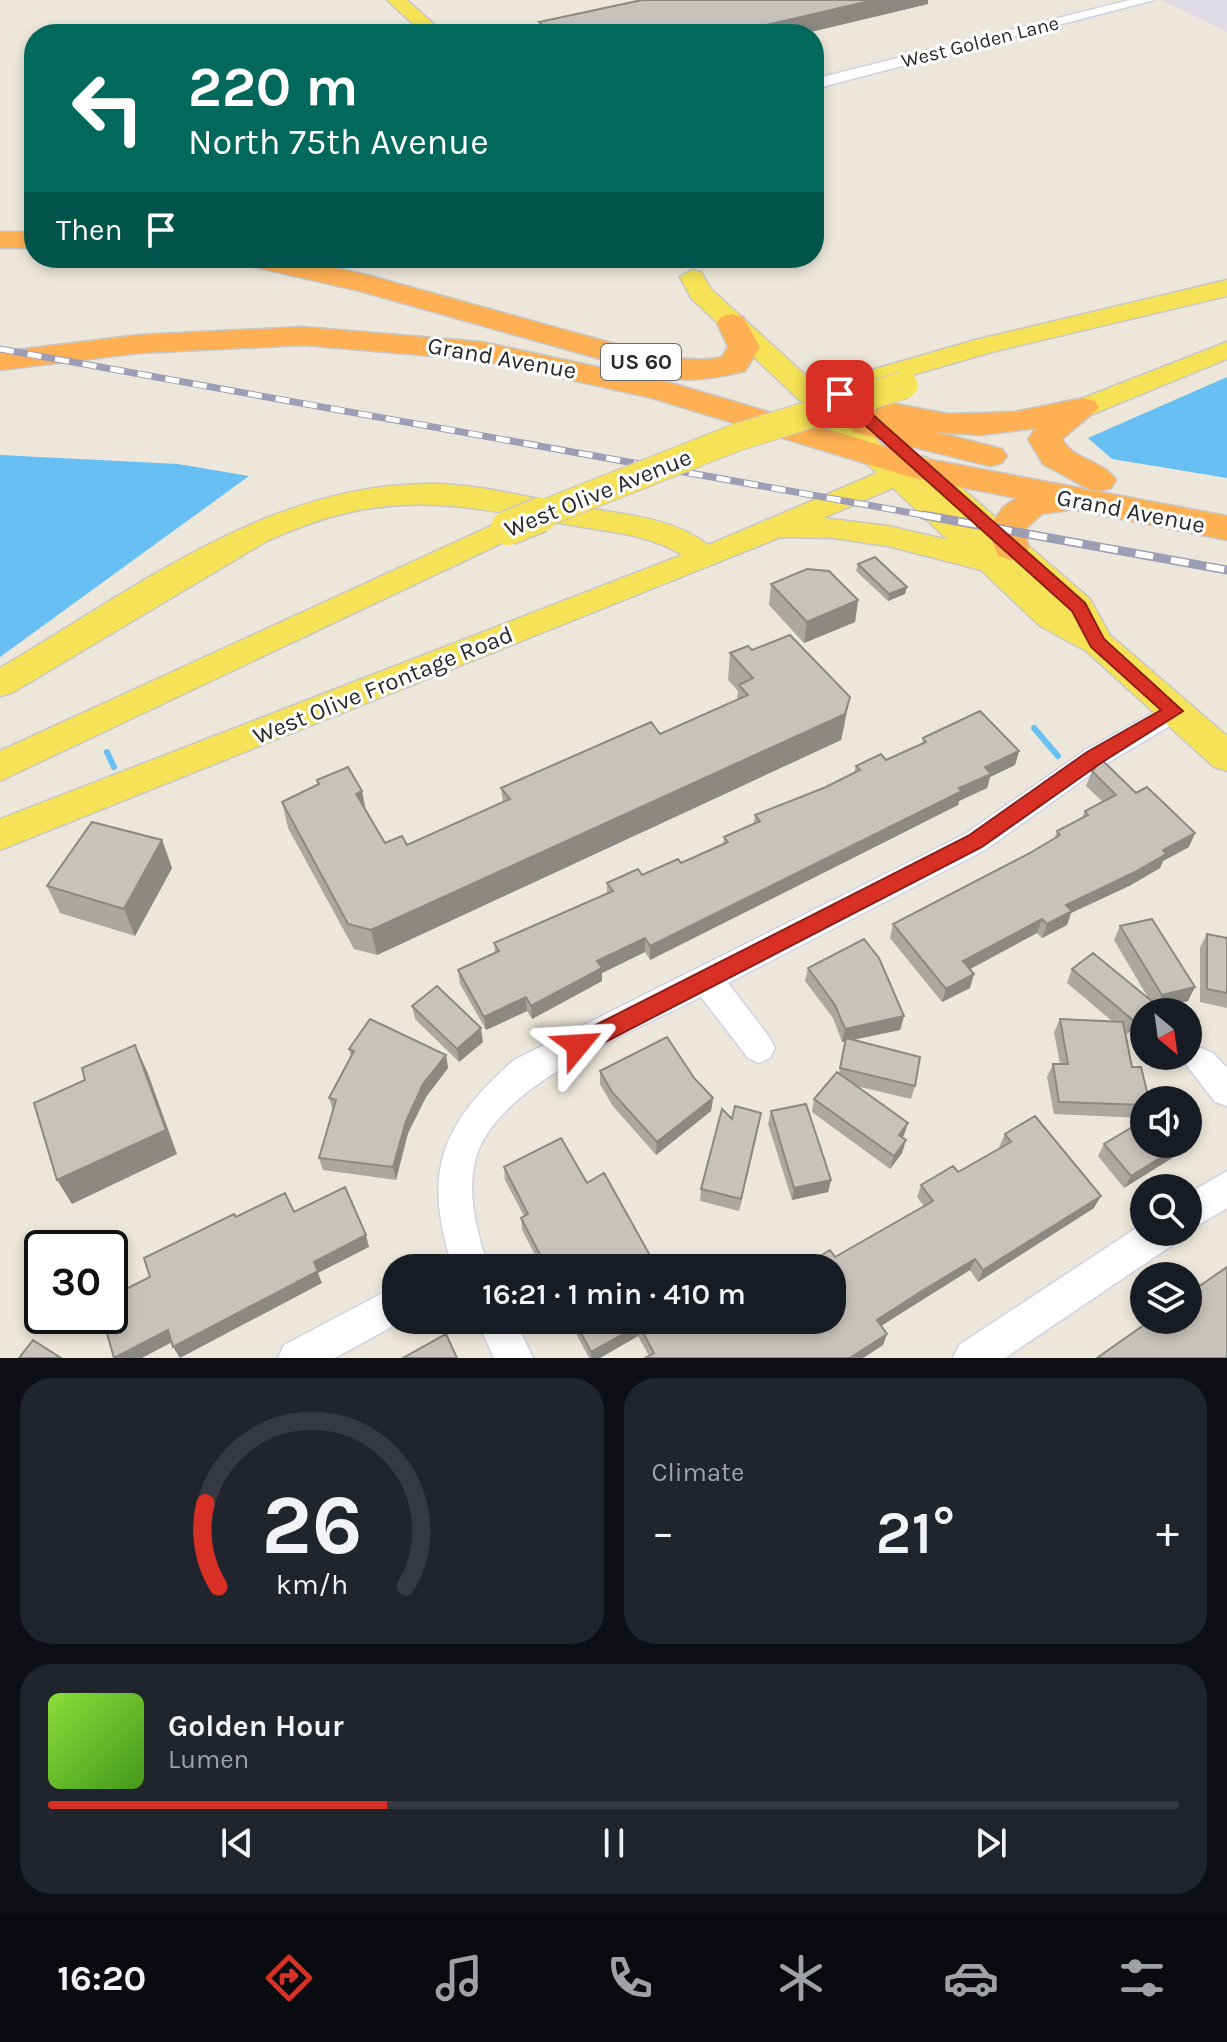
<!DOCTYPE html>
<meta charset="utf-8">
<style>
body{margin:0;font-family:Karla,sans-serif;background:#20242c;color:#f1f3f6;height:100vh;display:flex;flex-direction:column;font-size:30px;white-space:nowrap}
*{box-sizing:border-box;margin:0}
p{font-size:26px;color:#9ea1a6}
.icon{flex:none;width:44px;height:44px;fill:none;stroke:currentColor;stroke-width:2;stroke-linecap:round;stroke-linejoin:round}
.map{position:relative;height:1358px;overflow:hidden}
.panel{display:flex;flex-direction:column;gap:20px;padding:20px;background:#0d0f14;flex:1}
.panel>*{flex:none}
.guide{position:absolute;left:24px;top:24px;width:800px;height:244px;border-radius:32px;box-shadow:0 4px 12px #0003;background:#00695c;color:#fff;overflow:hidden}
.needle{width:52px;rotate:151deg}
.buttons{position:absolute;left:1130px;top:998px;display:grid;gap:16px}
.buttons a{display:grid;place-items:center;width:72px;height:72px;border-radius:50%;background:#171b24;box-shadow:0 4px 12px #0003;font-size:40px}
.speed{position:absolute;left:24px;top:1230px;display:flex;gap:16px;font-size:40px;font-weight:700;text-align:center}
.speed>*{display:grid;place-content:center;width:104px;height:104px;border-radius:50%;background:#171b24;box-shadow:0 4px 12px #0003;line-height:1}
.speed .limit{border:4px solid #111;border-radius:12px;background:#fff;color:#111}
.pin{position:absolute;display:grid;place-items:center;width:68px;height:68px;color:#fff;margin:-34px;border-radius:16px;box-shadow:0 4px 12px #0006}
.me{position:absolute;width:88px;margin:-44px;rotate:63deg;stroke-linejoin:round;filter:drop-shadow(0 0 6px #0008)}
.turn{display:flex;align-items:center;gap:28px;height:168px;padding:0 32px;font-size:36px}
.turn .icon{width:104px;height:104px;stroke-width:2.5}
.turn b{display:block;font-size:56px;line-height:68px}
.then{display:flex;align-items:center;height:76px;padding:0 32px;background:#0003;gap:16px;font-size:30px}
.big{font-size:60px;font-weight:600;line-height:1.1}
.panel .widget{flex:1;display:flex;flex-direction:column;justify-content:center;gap:12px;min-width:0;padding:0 28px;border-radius:32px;background:#20242c}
.panel .dial{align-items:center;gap:0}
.dial svg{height:208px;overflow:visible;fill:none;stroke:#363941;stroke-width:7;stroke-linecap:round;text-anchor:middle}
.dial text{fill:#f1f3f6;stroke:none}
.song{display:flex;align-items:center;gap:24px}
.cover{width:96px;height:96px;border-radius:12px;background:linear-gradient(135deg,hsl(90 70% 55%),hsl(100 70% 35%))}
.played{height:8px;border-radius:4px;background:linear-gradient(90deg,#d93025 30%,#363941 30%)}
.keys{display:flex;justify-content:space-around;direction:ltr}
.heat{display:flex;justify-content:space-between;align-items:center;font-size:44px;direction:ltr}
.panel .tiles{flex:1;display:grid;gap:20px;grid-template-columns:1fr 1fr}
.widget:last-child{grid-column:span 2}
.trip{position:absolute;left:382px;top:1254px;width:464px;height:80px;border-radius:32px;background:#171b24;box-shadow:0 4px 12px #0003;font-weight:600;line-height:80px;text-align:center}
.dock{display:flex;height:128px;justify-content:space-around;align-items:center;background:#090b0e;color:#9ea1a6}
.dock .icon{width:56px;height:56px}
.dock .active{color:#d93025}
.dock b{font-size:36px;color:#f1f3f6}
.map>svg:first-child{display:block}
.industrial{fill:#dfdbe4}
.water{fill:#68bff3}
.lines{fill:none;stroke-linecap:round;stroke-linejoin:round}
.stream{stroke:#68bff3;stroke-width:6}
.minor-casing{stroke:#d0d1e3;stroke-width:3}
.major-casing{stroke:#c7c7c7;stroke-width:3}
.highway-casing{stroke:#c7c7c7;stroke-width:3}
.minor{fill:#fff;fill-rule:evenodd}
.major{fill:#f6e256;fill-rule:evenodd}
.highway{fill:#ffb053;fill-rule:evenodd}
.rail-far1-casing{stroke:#9d9eb5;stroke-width:7}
.rail-casing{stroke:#9d9eb5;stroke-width:9}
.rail-far1{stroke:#fff;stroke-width:5;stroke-dasharray:14;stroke-linecap:butt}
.rail{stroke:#fff;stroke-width:6;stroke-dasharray:18;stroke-linecap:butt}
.major-bridge-far1-casing{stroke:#c7c7c7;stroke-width:29;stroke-linecap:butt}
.major-bridge-casing{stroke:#c7c7c7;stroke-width:37;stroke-linecap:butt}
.major-bridge-far1{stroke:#f6e256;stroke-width:27}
.major-bridge{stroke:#f6e256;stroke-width:34}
.wall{fill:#aca8a0}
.shaded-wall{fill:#8c8882}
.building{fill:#c8c3ba;stroke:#8c8882;stroke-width:2}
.route{fill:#d93025;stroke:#8d1f18;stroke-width:2}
.labels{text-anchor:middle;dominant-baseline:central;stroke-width:6;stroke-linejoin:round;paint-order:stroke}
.far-street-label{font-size:20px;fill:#292929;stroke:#fff}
.shield{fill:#fff;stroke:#696969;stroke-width:2}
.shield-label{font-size:22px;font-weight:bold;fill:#292929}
.street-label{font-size:24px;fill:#292929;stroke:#fff}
</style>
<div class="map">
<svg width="1227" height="1358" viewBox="0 0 1227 1358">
<rect width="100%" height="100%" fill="#ece7da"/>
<!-- industrial -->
<path class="industrial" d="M1160,0H1227V32L1173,6Z"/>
<!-- water -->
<path class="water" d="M1227,377V478L1112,459L1088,438Z
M0,455L178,464L249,476L0,657Z"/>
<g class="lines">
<!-- stream -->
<path class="stream" d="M1034,728L1058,756
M107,752L114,767"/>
<defs>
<path id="minor" d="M1130,0H1154L814,89V79Z
M1174,701L1183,704L1187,711L1183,718L1104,765L985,850L728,983L770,1038L775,1048L770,1058L759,1063L748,1058L701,997C637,1030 493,1085 475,1161C467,1198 477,1233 489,1268H453C422,1173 440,1125 514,1060L965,834L1084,751Z
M1201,1048L1213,1053L1227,1068V1106L1215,1102L1185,1063L1189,1053Z
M1227,1171V1208L1188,1231V1194Z
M1144,1223V1232H1179L1174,1244L1005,1358H953L959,1345Z
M396,1286V1320H404L335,1358H278L284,1345Z
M477,1320H515L533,1358H494Z"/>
<path id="major" d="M387,0H407L445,34H424Z
M692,270L701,272L711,289L902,463L906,457H926L1090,599L1110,635L1227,736V771L1214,767L1086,651L1040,626L981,570L888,546L833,538L781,537L0,850V819L682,555C648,534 609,532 570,525C450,502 383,488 267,541L12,693L0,696V668C135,589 273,480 437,484C481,485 525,497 569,505C615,514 670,515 708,545L877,473L691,298L680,277ZM893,488L948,540L888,526L823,518Z
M1227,280V296L992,352L878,385L868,383L864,377L868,371L975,340Z
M1227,342V359L1093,414H1073L1069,408L1073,402Z
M508,518L519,521L523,528L519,535L0,781V751Z"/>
<path id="highway" d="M0,232H34V248H0Z
M238,258H290L367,275L615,344L620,351L615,358L604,360L360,291L242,264Z
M732,314L743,317L760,347L745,371C708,380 682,383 644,374L639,367L644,360C670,354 696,364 722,357L728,347L717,323L721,317Z
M303,327L482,342L671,383L927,459L1227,516V540L1073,509L1042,514L1024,530L1029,548L1024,556L1011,560L998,556L988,530L1003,507L1017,498L910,477L652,398L482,360L303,345L139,353L0,370V352L139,335Z
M822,368L896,404L948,414L1014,412L1083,398L1095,401L1099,408L1062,439C1074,461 1103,460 1116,480L1111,488L1099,491L1087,488L1043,464L1028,439L1036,428L981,435L936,432L1002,449L1007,456L1002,463L990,466L853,432L848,425L853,418L868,416L811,385L806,378L811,371Z"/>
</defs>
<!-- minor casing -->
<use href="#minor" class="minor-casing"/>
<!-- major casing -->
<use href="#major" class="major-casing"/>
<!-- highway casing -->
<use href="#highway" class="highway-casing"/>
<!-- minor -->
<use href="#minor" class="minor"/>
<!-- major -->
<use href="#major" class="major"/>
<!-- highway -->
<use href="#highway" class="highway"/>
<defs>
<path id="rail-far1" d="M0,349L934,517"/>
<path id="rail" d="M923,515L1227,570"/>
</defs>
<!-- rail-far1 casing -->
<use href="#rail-far1" class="rail-far1-casing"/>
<!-- rail casing -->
<use href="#rail" class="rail-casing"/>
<!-- rail-far1 -->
<use href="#rail-far1" class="rail-far1"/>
<!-- rail -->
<use href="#rail" class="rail"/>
<defs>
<path id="major-bridge-far1" d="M535,517L735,438L904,385"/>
<path id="major-bridge" d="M508,528L540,515"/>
</defs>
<!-- major-bridge-far1 casing -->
<use href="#major-bridge-far1" class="major-bridge-far1-casing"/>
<!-- major-bridge casing -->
<use href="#major-bridge" class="major-bridge-casing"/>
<!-- major-bridge-far1 -->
<use href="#major-bridge-far1" class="major-bridge-far1"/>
<!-- major-bridge -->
<use href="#major-bridge" class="major-bridge"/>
</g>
<!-- wall -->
<path class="wall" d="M642,0H928V4L802,34H540L539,22Z
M543,258H584L552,267Z
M858,564L907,587L905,594L888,601L856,571Z
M771,584L858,600L855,622L804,643L769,605Z
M752,650L845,723L841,740L377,955L354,949L288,828L282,802L318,784L317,780L362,791L366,812L385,843L407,845L503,803L501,788L660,734L737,700L738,691L728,680L730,653Z
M923,738L1019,751L1015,765L990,777L987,788L959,801L958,805L650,960L645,952L602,973V981L532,1019L527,1011L486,1030L460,984L458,970L495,953L494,943L607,894V883L642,875L681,863L723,844L724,837L754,824L755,815L826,787L854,773L856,766L886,760L922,744Z
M1092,771L1189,847L1163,861L1160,868L1129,886L1071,913L1067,925L1042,938L1037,933L970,969V988L942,1002L890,938L893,924L1030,853L1054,839L1057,831L1082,818L1085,811L1103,802L1086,786Z
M162,840L172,868L135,936L60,913L47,886Z
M1120,926L1188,1001L1155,1009L1153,1005L1149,1012H1144L1127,1034L1126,1033L1132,1067L1144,1100V1116L1143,1118L1054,1114L1047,1077L1053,1064H1060L1054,1032L1060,1019L1112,1021L1067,983L1072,969L1150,1001L1114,940Z
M1207,934L1227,938V1008L1200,1002V947Z
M808,968L904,1016L900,1030L852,1040L915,1086L911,1099L856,1086L904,1135L902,1138L906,1140L902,1153L890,1169L812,1112L814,1099L839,1073L845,1042H842L833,1018L805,981Z
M412,1006L483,1042L459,1062L415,1019Z
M349,1049L446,1055L448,1068L426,1097L408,1133L396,1180L323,1170L319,1158L333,1111L329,1098L351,1057Z
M600,1071L694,1078L713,1098L711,1111L656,1155L612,1105L600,1084Z
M771,1111L831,1180L828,1192L792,1200L768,1124Z
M732,1119L759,1125L739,1211L700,1201L701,1189Z
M1005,1134L1094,1208L978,1282L970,1270L916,1303L881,1326L887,1334L883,1345L863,1358H645L649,1356L638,1336L600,1358H589L569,1320H686L689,1327L832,1320L835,1257L924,1206L917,1197L921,1185L958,1172L1000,1148L999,1147Z
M1193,1137L1185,1150L1124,1188L1098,1156L1104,1144Z
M504,1167L587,1183L657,1268H542L522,1230L521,1218L524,1216L505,1180Z"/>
<!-- shaded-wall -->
<path class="shaded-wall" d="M874,0H928V4L802,34H728Z
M552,258H584L552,267Z
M907,587L905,594L888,601L889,594Z
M858,600L855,622L804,643L807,622Z
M850,697L841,740L377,955L371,930Z
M1019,751L1015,765L990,777L987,788L959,801L958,805L650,960V946L959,788L985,767Z
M362,791L367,817L356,794Z
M1195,833L1189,847L1163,861L1160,868L1129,886L1071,913L1067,925L1042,938L1047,924L1066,905Z
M162,840L172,868L135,936L124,909Z
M1042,919L1037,933L959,975L963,961Z
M645,938V952L602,973V981L532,1019L531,1006L597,961Z
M974,974L970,988L942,1002L946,989Z
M1195,987L1188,1001L1155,1009L1162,995Z
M526,997L527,1011L486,1030L484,1017Z
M1154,1003L1149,1012H1144V1019L1127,1034L1134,1021Z
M904,1016L900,1030L842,1042L845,1029Z
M481,1028L483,1042L459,1062L457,1049Z
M135,1045L147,1071L177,1154L72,1204L57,1180Z
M446,1055L448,1068L426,1097L408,1133L396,1180L393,1167L406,1121L423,1084Z
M713,1098L711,1111L656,1155L657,1142Z
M761,1113L759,1125L739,1211L741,1199Z
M908,1123L904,1135L895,1147L899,1135Z
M1193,1137L1185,1150L1124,1188L1131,1176L1182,1144H1188V1141Z
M906,1140L902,1153L890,1169L894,1156Z
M831,1180L828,1192L792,1200L794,1188Z
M1101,1196L1094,1208L978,1282L983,1270Z
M366,1235L369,1247L318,1273L322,1283L180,1358L173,1347L314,1262Z
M975,1259L970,1270L873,1331L877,1320Z
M639,1325L638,1336L600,1358H591V1352Z
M168,1330L174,1341L142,1358H114Z
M887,1334L883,1345L863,1358H850Z"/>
<!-- building -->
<path class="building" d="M642,0H874L728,34H554L539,22Z
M875,557L907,587L889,594L858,564Z
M807,569L829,571L858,600L807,622L771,584Z
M790,635L850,697L845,714L371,930L348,924L282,802L319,784L317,780L348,767L362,791L356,794L385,843L402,836L407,845L510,799L501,788L651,722L660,734L748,695L739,685L753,678L730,653L748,646L752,650Z
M980,711L1019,751L985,767L991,774L959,788L962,791L650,946L645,938L597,961L602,968L531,1006L526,997L484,1017L458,970L499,951L494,943L613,891L607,883L638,869L642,875L678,859L681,863L728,842L724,837L760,821L755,815L826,787L860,770L856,766L881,754L886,760L926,742L923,738Z
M1102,760L1136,793L1147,787L1195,833L1163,850L1166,854L1135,872L1066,905L1072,911L1047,924L1042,919L963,961L974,974L946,989L893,924L1030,853L1060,835L1057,831L1088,815L1085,811L1116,795L1092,771Z
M92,822L162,840L124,909L47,886Z
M1152,919L1195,987L1162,995L1120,926Z
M1207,934L1227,938V993L1207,989Z
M864,939L879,958L904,1016L845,1029L835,1005L808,968Z
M1093,953L1154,1003L1134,1021L1072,969Z
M437,986L481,1028L457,1049L412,1006Z
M370,1019L446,1055L423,1084L406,1121L393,1167L319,1158L336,1100L329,1098L354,1051L349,1049Z
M1060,1019L1123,1022L1132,1067H1141L1149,1100H1144V1105L1059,1102L1053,1064H1068Z
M667,1037L694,1078L713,1098L657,1142L612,1092L600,1071Z
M846,1038L920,1057L915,1086L840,1068Z
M135,1045L166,1130L57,1180L34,1103L85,1080L82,1068Z
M837,1072L908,1123L899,1135L906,1140L894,1156L814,1099Z
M806,1104L831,1180L794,1188L771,1111Z
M735,1106L761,1113L741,1199L701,1189L722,1109L732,1119Z
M1035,1116L1101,1196L983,1270L975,1259L920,1292L877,1320L887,1334L850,1358H645L654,1353L639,1325L591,1352L574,1320H686L689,1327L701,1320H832V1268H801L830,1250L835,1257L933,1201L921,1185L953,1166L958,1172L1011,1142L1005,1134Z
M1144,1120V1144H1182L1131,1176L1104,1144Z
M1188,1132L1193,1137L1188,1141Z
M561,1138L587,1183L604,1173L657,1268H547L521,1218L528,1214L504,1167Z
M345,1187L366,1235L314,1262L318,1271L173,1347L168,1330L114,1358L102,1316H110V1297L150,1277L144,1258L234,1214L236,1217L285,1193L294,1212Z
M1227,1267V1358H1097L1151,1320H1188V1294Z
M446,1334L457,1358H403Z
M33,1340L61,1358H19Z"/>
<!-- route -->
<path class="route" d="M835,391H846L1085,603L1104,639L1183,711L1101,763L982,847L586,1052L578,1055L570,1052L566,1045L570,1038L968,836L1087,752L1161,710L1091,647L1072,611L835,398Z"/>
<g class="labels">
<!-- far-street labels -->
<g class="far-street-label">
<text transform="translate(980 42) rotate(-14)">West Golden Lane</text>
</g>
<!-- shield labels -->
<rect class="shield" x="601" y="344" width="80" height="36" rx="6"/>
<g class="shield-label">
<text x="641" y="362">US 60</text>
</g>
<!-- street labels -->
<g class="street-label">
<text transform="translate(502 358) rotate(10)">Grand Avenue</text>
<text transform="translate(598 493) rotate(-22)">West Olive Avenue</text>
<text transform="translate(1131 511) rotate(11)">Grand Avenue</text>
<text transform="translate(383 685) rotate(-22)">West Olive Frontage Road</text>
</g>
</g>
</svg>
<div class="buttons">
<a><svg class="needle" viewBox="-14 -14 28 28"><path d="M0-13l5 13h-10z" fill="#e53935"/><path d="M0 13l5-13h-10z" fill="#9ea1a6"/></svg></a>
<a><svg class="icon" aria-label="sound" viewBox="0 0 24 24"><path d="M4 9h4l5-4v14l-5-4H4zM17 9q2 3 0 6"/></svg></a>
<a><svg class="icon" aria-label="search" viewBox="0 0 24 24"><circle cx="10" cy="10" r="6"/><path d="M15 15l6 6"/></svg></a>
<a><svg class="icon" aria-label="layers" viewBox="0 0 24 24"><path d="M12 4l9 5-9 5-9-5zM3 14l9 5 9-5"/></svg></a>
</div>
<div class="speed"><div class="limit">30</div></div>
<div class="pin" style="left:840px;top:394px;background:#d93025"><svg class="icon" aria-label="arrive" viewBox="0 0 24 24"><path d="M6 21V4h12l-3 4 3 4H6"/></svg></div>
<svg class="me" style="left:578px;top:1045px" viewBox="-20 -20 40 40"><path d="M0-17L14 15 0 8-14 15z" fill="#d93025" stroke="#fff" stroke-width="4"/></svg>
<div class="trip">16:21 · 1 min · 410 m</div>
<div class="guide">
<div class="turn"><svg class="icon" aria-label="left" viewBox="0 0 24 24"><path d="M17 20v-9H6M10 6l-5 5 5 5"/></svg><div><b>220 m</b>North 75th Avenue</div></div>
<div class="then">Then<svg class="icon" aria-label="arrive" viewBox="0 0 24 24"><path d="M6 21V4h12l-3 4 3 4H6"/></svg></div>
</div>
</div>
<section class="panel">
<div class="tiles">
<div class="widget dial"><svg viewBox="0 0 100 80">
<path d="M14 69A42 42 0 1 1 86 69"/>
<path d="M14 69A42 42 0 0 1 9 37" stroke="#d93025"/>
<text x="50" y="56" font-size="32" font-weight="700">26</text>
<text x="50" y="72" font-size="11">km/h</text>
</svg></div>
<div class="widget"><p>Climate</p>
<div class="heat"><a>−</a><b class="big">21°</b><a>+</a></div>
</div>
<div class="widget">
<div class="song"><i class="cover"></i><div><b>Golden Hour</b><p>Lumen</p></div></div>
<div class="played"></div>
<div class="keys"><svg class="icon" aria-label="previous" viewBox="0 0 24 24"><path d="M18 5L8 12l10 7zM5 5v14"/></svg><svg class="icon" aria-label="pause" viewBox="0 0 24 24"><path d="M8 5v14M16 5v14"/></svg><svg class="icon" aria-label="next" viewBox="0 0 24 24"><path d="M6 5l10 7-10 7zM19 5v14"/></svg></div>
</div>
</div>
</section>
<nav class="dock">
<b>16:20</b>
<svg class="icon active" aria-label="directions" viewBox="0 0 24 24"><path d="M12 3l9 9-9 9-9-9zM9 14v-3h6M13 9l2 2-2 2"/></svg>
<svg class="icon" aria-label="music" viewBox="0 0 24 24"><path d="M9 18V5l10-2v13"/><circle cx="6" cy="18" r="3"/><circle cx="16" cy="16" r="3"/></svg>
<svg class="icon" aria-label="phone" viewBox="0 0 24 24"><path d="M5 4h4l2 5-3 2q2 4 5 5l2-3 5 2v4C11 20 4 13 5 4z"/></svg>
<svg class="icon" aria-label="climate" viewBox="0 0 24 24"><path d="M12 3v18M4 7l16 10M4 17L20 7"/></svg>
<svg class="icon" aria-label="car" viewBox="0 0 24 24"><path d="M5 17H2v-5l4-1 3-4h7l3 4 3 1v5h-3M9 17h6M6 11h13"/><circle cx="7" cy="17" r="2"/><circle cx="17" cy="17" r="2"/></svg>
<svg class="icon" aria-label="filters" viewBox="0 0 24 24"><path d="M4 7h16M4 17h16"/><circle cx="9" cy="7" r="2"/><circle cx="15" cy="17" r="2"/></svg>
</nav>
